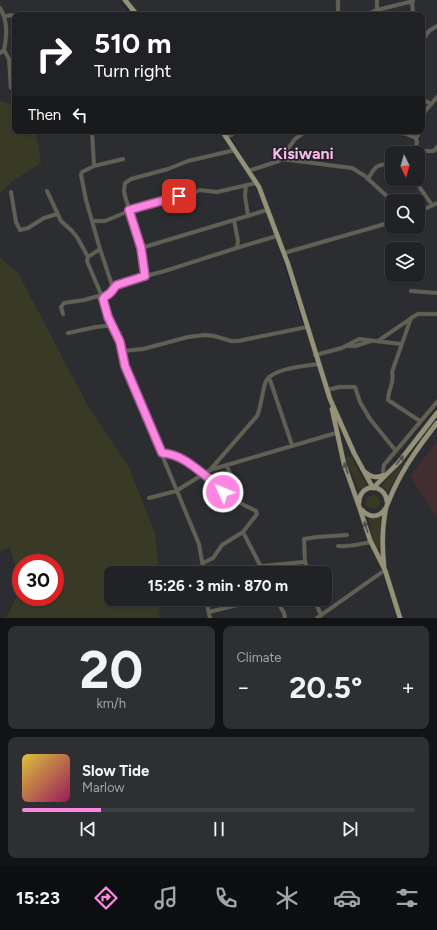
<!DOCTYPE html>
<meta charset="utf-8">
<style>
body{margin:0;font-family:Figtree,sans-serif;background:#2d2f32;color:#f1f3f6;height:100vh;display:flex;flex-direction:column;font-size:15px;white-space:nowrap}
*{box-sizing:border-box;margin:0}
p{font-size:13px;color:#a2a4a7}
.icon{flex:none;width:22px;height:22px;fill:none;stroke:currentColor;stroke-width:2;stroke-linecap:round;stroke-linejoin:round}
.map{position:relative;height:618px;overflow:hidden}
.sheet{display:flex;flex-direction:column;gap:8px;padding:8px;background:#121314;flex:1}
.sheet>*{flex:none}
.banner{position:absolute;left:12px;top:12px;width:413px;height:122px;border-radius:8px;box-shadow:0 1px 3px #0004,0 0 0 1px #3e3f42;background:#202124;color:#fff;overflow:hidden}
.needle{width:26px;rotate:175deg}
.controls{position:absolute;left:385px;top:146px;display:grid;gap:8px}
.controls a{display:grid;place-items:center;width:40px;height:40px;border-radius:8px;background:#212225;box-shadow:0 1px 3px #0004,0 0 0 1px #3e3f42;font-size:20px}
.speed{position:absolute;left:12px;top:554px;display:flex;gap:8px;font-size:20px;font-weight:700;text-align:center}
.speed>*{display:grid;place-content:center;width:52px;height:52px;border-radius:50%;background:#212225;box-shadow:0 1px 3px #0004,0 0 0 1px #3e3f42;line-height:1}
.speed .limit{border:6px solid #d22;background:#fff;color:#111}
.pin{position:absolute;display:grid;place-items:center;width:34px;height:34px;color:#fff;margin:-17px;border-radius:8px;box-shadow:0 2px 6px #0006}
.me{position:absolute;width:44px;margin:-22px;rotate:314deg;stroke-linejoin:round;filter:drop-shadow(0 0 3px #0008)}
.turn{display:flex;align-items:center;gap:14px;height:84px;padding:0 16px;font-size:18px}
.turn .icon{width:52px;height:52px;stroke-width:2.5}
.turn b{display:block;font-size:28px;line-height:34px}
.then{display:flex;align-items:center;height:38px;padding:0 16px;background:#0003;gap:8px;font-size:15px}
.big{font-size:30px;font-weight:700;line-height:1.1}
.sheet .card{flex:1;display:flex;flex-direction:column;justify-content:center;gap:6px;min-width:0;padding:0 14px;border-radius:8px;background:#2d2f32}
.sheet .dial{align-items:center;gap:0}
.dial b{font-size:52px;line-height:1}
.song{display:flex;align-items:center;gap:12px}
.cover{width:48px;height:48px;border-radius:6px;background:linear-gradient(135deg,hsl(50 70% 55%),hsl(330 70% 35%))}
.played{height:4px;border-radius:2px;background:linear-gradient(90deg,#fd86e3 20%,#3e3f42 20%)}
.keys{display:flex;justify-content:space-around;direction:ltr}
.heat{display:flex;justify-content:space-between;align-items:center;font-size:22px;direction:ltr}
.sheet .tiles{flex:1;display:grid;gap:8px;grid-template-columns:1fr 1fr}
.card:last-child{grid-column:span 2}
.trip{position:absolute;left:104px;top:566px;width:228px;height:40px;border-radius:8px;background:#212225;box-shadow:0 1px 3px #0004,0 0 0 1px #3e3f42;font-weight:700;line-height:40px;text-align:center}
.tabs{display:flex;height:64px;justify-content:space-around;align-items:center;background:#0d0e0f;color:#a2a4a7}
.tabs .icon{width:28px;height:28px}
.tabs .on{color:#fd86e3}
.tabs b{font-size:18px;color:#f1f3f6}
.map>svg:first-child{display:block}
.industrial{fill:#422e31}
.green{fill:#393a25}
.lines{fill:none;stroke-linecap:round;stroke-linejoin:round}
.stream{stroke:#121e33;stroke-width:1}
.minor-casing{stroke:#47484c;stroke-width:4.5}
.major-casing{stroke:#47484c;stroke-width:5.5}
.minor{stroke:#616053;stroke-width:3.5}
.major{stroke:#959278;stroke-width:4.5}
.oneway{fill:#504f48}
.route-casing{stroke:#a45794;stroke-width:10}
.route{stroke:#fd86e3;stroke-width:7}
.labels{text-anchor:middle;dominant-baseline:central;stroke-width:3.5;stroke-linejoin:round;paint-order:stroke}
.quarter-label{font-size:16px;font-weight:bold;fill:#fcb9eb;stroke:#222328}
</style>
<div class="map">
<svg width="437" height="618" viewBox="0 0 437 618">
<rect width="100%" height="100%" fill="#2c2d31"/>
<!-- industrial -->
<path class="industrial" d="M437,442V517L410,476Z"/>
<!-- green -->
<path class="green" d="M0,101L13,104L15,107V131H34L36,134L41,163L11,182L0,194Z
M0,258L18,273L89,408L128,465L155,533L159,573H111V599H161L159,618H6L21,588V597H55V563H21V586L10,548L0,551Z
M347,456L352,457L359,472L367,485L359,490L346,459Z
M406,459L388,492L381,486Z
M366 502a7 7 0 1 1 14 0a7 7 0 1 1-14 0Z
M380,518V547L377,549L373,542L369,519Z"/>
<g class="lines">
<!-- stream -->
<path class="stream" d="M124,5L131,15
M226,131L228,134
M231,138L249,168
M255,185L263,204
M278,243L304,325
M283,244L285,248
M288,256L290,263"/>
<defs>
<path id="minor" d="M377,0V10
M412,0L413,15
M0,8C8,21 7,35 4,50L0,53
M179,15L181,14
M338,15V0
M365,15L377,10L413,1
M4,16L16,15
M422,41L429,31L437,26
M4,50L9,59L11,88
M422,99L431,104
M422,115L437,97
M92,131L94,166
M393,131L406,134L416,138L417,142L415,153
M227,137L238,131
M416,138L418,135L419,131
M416,151H434L437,147
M281,159L352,168L365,176L392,201
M248,171L279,161L295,139L306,131
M368,179C375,166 377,164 392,164
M416,179L418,185L432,205
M246,185L245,196L248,216
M47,191L61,221L72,231L77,237L88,257
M11,192L16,222L20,230L28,228L44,218L57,214
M129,210L179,196H190L199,190L217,192L256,183
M418,212L437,203
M234,220L238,241L237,247
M92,221H105L129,211
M141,248L267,210
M100,249L88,257L87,261L103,299
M284,253L392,222
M145,276L141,248L125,196L124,191L125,183L131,179L168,169L188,161L235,150
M113,288L100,249L86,200L81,175L82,172L94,166L123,159
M411,291L437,293
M63,314L61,307L64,303L84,300L102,295
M68,333L96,327L113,325
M378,341L410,319
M347,346H355L371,341
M123,351L143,349L188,337L205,335L214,336L231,341H238L307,327
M315,355L342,348L359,339L401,344
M269,377L292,445
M327,390L339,387H355L360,402L370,419L396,451
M420,421L388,400C388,389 395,383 392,372L411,318L418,314H437
M161,453L176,455L219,485C225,492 221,502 222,511
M210,470L257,416C262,405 262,390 266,381C273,368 306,366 318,364
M384,476L383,471L384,465L437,402
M223,494L233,484L234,481L226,465
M149,498L176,491L210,470L336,433
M243,532L260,565L262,566L263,573
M338,546C349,547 359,544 371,542
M203,563L213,558L222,545L243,532L257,514L256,511L242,504L225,493
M305,563L304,539L317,537L347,535
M273,565V573
M262,566L304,562L306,564L308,573
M187,573L191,571L198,573
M204,573L199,544L125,366L120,342L108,317L103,299C104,297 116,286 118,285C134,277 154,275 171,269C206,258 241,246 277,236
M247,573L263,569
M206,599L210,618
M276,599L284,613L285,618
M314,599L321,615
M209,612L241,604L273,599
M317,618L385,570"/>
<path id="major" d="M125,0L137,15
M222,131L259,187L288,264L330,399L354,453L373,488
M332,409L344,464L360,509L370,540L385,570L400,618
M365,472C372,478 377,478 384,475
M373,488L399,462L437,413
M359,503C359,483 385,482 387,502
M362,510C369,518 379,518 385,509
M384,566C382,547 382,527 386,508C388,502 391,496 393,491C405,465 420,445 437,423"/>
</defs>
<!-- minor casing -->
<use href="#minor" class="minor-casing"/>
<!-- major casing -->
<use href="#major" class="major-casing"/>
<!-- minor -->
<use href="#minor" class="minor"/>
<!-- major -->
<use href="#major" class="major"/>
</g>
<!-- one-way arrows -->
<defs><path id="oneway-solid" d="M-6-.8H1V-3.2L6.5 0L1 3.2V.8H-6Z"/></defs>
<g class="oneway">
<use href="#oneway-solid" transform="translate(400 460) rotate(-51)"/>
<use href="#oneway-solid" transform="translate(346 468) rotate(-109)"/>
<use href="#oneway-solid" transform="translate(366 527) rotate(-107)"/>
</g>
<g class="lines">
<defs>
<path id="route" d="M179,196L129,210L141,248L145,276L117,285C114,287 114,289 111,292C109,295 105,295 103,299L108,317L120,342L125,366L162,453C184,454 200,473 218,485L222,488L223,492"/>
</defs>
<!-- route casing -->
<use href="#route" class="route-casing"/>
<!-- route -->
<use href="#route" class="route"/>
</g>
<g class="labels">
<!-- quarter labels -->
<g class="quarter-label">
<text x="303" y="153">Kisiwani</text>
</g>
</g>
</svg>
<div class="controls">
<a><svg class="needle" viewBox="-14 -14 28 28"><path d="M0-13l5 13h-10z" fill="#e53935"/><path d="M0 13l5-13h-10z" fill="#a2a4a7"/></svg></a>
<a><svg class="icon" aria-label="search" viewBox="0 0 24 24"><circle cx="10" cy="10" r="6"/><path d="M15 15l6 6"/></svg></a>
<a><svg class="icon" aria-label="layers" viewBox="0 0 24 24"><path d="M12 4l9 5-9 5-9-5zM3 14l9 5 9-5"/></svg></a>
</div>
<div class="speed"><div class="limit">30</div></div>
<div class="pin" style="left:179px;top:196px;background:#d93025"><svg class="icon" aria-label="arrive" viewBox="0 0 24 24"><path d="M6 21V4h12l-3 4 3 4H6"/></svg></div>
<svg class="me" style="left:223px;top:492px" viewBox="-20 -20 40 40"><circle r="17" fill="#fd86e3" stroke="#fff" stroke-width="3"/><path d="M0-11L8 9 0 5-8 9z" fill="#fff"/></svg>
<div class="trip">15:26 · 3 min · 870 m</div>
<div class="banner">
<div class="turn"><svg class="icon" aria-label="right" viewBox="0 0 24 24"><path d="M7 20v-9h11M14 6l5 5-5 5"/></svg><div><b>510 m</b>Turn right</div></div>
<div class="then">Then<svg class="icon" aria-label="left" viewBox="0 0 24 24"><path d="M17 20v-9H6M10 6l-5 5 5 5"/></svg></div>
</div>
</div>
<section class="sheet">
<div class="tiles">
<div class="card dial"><b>20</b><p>km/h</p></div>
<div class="card"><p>Climate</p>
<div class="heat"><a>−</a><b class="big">20.5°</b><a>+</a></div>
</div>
<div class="card">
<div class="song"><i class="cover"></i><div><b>Slow Tide</b><p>Marlow</p></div></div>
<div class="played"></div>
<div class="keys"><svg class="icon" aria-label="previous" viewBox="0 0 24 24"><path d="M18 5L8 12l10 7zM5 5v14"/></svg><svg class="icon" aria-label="pause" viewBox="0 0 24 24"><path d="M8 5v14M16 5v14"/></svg><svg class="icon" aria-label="next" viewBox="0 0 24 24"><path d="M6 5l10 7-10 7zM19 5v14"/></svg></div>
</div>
</div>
</section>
<nav class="tabs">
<b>15:23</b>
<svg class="icon on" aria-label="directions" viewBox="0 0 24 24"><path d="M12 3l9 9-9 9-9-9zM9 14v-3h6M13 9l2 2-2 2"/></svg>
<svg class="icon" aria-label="music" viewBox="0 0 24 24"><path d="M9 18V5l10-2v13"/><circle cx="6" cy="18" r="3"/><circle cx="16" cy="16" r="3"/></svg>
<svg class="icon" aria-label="phone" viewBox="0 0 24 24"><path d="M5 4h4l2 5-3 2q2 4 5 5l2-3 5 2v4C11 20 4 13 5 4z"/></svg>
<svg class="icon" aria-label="climate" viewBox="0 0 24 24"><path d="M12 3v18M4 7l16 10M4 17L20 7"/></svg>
<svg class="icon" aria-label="car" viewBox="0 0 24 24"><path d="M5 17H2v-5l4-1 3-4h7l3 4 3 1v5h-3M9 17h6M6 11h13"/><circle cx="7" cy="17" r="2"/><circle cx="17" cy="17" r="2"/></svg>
<svg class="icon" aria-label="filters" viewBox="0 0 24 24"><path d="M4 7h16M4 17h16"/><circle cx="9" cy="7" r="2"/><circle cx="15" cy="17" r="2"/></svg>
</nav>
